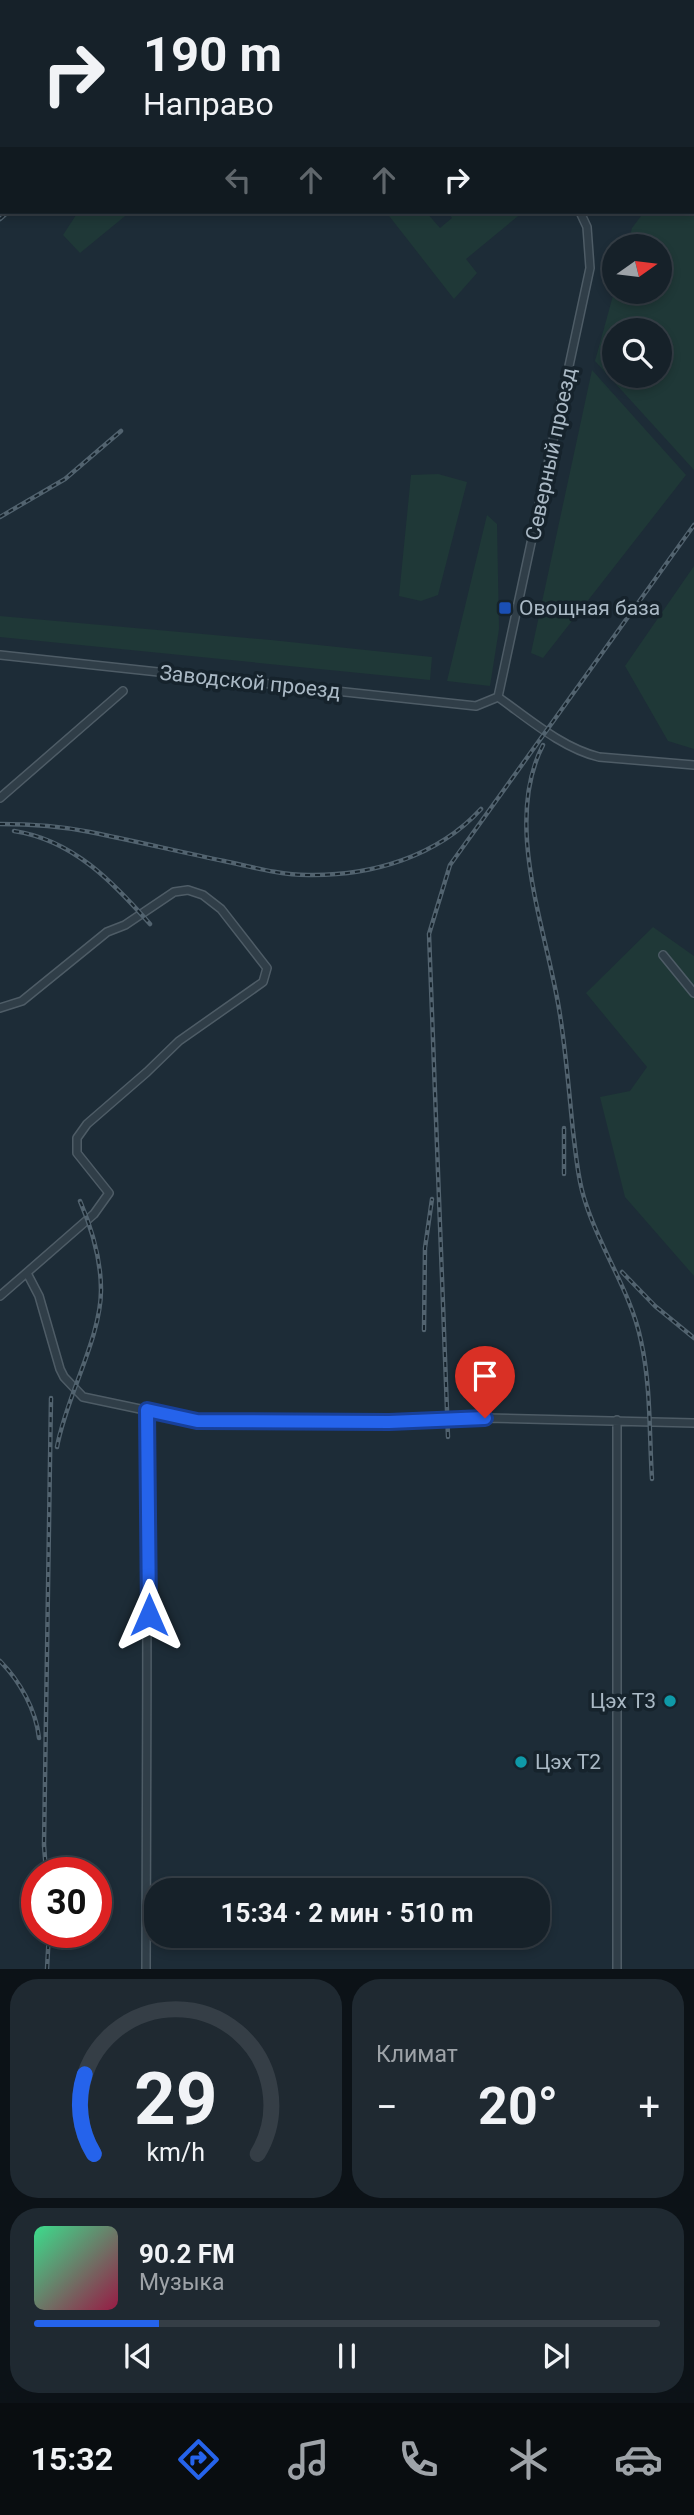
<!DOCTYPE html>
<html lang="ru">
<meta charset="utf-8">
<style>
body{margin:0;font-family:Roboto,sans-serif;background:#1f2931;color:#f1f3f6;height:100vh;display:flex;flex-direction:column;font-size:26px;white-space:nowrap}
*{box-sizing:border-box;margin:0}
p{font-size:23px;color:#9ea3a8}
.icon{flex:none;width:38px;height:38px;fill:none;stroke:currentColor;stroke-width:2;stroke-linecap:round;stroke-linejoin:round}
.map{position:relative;height:1969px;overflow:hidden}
.drawer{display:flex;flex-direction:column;gap:10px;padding:10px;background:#0c1217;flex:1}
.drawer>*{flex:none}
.top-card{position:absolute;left:0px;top:0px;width:695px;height:214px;box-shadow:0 4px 10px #0003,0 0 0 2px #353e46;background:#162129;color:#f1f3f6;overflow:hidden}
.needle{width:46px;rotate:76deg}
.tools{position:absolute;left:602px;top:234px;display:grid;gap:14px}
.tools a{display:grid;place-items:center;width:70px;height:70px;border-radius:50%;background:#162129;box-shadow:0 4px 10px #0003,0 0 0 2px #353e46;font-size:35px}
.speed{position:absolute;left:21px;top:1857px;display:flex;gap:14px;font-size:35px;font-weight:700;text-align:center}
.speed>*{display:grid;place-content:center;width:91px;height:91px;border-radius:50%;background:#162129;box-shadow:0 4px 10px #0003,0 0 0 2px #353e46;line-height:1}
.speed .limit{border:10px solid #d22;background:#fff;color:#111}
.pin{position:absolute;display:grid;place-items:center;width:60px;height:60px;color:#fff;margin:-72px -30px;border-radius:50% 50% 50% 0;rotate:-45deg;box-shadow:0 0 7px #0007}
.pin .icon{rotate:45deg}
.me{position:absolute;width:77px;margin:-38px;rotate:0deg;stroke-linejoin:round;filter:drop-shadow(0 0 5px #0008)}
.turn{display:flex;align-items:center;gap:24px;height:147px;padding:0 28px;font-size:32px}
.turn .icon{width:91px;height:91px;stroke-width:2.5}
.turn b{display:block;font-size:49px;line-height:60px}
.lanes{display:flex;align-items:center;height:66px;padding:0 28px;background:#0003;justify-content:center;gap:35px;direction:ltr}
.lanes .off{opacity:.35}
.big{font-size:52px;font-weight:700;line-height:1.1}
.drawer .card{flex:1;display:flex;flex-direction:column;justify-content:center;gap:10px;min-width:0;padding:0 24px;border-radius:28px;background:#1f2931}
.drawer .dial{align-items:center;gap:0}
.dial svg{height:182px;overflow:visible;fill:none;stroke:#353e46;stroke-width:7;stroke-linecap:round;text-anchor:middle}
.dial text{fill:#f1f3f6;stroke:none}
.song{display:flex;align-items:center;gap:21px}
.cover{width:84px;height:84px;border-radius:10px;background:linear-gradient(135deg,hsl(150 70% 55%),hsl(340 70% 35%))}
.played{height:7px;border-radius:4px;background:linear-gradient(90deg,#2563eb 20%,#353e46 20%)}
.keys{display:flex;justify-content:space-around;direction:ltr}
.heat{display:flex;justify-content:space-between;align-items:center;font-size:38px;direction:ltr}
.drawer .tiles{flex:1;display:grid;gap:10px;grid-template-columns:1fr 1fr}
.card:last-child{grid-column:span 2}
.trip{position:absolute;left:144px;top:1878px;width:406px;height:70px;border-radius:28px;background:#162129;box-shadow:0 4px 10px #0003,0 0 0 2px #353e46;font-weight:700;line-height:70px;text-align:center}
.tabs{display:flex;height:112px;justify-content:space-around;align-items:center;background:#090d10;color:#9ea3a8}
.tabs .icon{width:49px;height:49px}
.tabs .active{color:#2563eb}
.tabs b{font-size:32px;color:#f1f3f6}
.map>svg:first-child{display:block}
.green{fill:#1f3837;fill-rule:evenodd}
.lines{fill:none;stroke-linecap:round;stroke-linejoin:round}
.minor-casing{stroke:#4e5c66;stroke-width:10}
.minor{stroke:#303e48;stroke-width:7}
.rail-casing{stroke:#52636f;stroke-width:4.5}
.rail{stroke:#16232c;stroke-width:2;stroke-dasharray:5;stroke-linecap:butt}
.route-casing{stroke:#184099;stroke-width:18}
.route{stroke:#2563eb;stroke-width:12}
.transit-dot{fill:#1a4fb4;stroke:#16232c;stroke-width:2.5}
.culture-dot{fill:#0f9aa8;stroke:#16232c;stroke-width:2.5}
.labels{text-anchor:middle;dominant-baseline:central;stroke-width:7;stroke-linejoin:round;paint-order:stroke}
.street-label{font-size:21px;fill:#aab9c5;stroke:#16232c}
.poi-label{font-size:21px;fill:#aab9c5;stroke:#16232c;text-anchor:start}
</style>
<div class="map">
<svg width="694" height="1969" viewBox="0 0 694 1969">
<rect width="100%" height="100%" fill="#1d2c37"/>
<!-- green -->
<path class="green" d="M694,177V470L595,361L614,292H660V247H627L632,228L644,212H693ZM614,331H660V376H614Z
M78,212H130L80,253L63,235Z
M386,212H426L440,228L452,218L447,212H523L466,259L477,273L454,299Z
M592,370L686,475L543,658L531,653Z
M438,474L467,482L438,595L421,601L399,596L411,475Z
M487,515L497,524L499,629L490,686L447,681Z
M694,566V749L668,741L625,666Z
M0,616L271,640L432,657L430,680L0,637Z
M653,927L694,956V1276L625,1197L600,1097L630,1091L647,1067L586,993Z"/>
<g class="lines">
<defs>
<path id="minor" d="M388,0L389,2
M647,2L650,0
M0,655L476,706L498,697
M498,697L590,268L587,227L580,212
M498,697C529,719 562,748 599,757L694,765
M0,798L123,691
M663,955L694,993
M0,1008L22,1001L107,932L125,925L174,892L188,890L203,895L221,909L267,968L263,982L179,1041L147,1072L87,1124L77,1138V1153L109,1193L94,1214L0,1296
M27,1273L39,1296L60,1369L64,1377L83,1397L197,1421L389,1422L486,1418L694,1423
M146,1969C146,1783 148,1596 147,1410
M617,1969V1420"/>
</defs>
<!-- minor casing -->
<use href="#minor" class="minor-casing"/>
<!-- minor -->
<use href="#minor" class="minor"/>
<defs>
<path id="rail" d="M228,2L230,0
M241,2L243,0
M0,202L2,200
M0,219L8,212
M0,517L65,479L121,431
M543,745C502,825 548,933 560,1015C566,1053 569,1092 573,1131C576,1155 578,1181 586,1204C601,1251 631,1292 641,1341C651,1386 649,1433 652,1479
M0,824C30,824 60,826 90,832C135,841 180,852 224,861C252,867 280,875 308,875C371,876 437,857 481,809
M14,831C73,840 113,882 150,924
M564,1174V1128
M622,1272L655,1306L694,1338
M424,1330L425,1248L432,1199
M448,1437L429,934L450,865L694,525
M57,1447C66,1397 101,1338 101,1290C101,1259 92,1229 80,1201
M0,1661C20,1681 36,1710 39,1738
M46,1872L44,1845L51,1398
M47,1969L49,1932"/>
</defs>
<!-- rail casing -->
<use href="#rail" class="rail-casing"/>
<!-- rail -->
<use href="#rail" class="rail"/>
</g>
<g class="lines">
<defs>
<path id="route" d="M149,1615L147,1410L197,1421L389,1422L485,1418"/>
</defs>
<!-- route casing -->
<use href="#route" class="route-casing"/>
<!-- route -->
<use href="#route" class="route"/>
</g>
<!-- markers -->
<rect class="transit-dot" x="498" y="601" width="14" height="14" rx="3.5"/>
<g class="culture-dot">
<circle cx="670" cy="1701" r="7"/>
<circle cx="521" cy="1762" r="7"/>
</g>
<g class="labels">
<!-- street labels -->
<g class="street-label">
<text transform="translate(551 454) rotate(-78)">Северный проезд</text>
<text transform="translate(250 682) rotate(6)">Заводской проезд</text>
</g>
<!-- poi labels -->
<g class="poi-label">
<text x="519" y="608">Овощная база</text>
<text x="656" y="1701" text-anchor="end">Цэх Т3</text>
<text x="535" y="1762">Цэх Т2</text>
</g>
</g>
</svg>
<div class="tools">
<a><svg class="needle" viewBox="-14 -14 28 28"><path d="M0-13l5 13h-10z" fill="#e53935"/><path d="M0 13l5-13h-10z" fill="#9ea3a8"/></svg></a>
<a><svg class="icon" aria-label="search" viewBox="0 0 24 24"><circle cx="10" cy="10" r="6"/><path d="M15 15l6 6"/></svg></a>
</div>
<div class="speed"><div class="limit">30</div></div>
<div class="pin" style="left:485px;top:1418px;background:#d93025"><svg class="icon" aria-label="arrive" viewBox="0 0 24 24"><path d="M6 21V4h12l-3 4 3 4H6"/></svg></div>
<svg class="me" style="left:149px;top:1615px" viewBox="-20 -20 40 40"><path d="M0-17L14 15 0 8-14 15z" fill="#2563eb" stroke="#fff" stroke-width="4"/></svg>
<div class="trip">15:34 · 2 мин · 510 m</div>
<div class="top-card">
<div class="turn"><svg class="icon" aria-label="right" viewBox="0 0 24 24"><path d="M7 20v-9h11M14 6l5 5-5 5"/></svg><div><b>190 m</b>Направо</div></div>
<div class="lanes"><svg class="icon off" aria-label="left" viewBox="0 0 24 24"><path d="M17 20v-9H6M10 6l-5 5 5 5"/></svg><svg class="icon off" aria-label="ahead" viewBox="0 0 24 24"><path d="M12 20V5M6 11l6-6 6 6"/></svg><svg class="icon off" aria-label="ahead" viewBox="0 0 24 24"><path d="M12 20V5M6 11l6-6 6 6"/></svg><svg class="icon" aria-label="right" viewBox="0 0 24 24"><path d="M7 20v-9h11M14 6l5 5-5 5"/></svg></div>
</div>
</div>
<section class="drawer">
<div class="tiles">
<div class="card dial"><svg viewBox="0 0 100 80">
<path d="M14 69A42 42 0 1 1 86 69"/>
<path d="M14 69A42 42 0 0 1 10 34" stroke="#2563eb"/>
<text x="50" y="56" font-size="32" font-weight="700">29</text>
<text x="50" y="72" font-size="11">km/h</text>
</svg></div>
<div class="card"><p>Климат</p>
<div class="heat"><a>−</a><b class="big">20°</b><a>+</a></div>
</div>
<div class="card">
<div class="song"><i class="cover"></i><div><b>90.2 FM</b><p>Музыка</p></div></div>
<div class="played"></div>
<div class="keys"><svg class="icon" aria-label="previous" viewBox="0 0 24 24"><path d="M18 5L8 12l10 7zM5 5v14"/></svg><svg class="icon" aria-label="pause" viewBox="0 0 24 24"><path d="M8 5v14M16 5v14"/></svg><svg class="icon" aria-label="next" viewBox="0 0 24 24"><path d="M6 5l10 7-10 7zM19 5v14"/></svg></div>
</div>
</div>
</section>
<nav class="tabs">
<b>15:32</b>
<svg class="icon active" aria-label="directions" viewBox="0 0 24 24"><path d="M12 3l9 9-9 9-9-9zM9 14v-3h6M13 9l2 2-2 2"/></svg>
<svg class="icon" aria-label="music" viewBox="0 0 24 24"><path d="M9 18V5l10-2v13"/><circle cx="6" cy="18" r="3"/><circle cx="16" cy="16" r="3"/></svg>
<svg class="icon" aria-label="phone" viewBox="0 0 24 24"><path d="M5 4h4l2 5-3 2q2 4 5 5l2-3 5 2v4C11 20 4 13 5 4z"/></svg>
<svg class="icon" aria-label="climate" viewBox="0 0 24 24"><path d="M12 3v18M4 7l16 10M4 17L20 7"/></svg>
<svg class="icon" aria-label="car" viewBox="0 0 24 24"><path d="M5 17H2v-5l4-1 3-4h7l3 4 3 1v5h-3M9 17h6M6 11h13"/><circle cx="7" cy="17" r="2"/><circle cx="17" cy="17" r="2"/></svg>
</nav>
